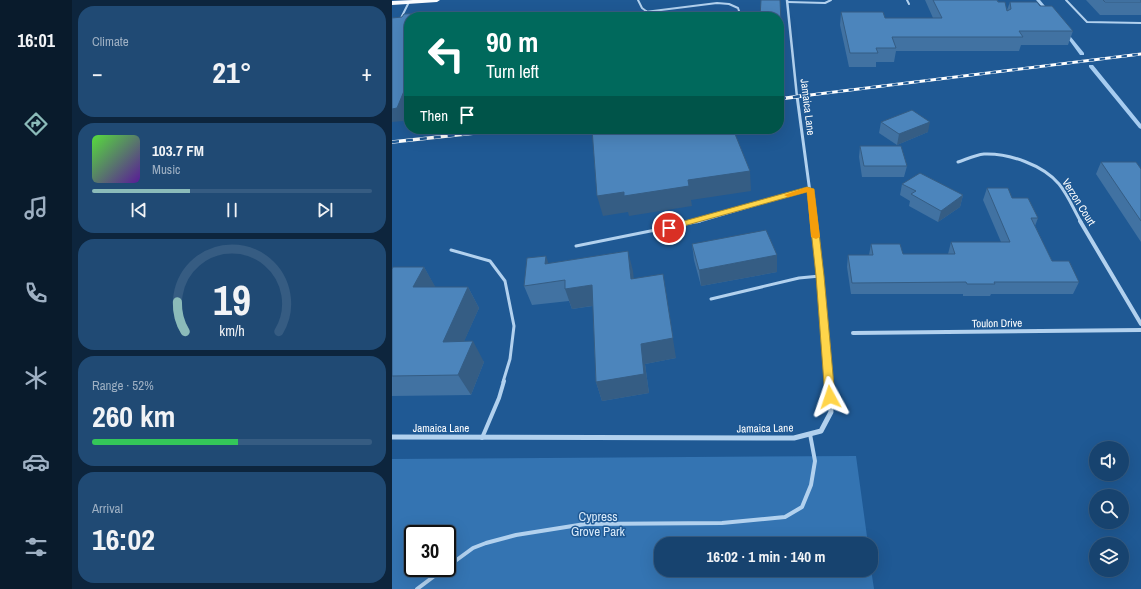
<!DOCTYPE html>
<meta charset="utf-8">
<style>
body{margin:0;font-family:"Archivo Narrow",sans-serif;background:#204a74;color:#f1f3f6;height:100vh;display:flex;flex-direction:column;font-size:15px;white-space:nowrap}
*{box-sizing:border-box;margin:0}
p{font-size:13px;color:#9eb0c3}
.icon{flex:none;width:22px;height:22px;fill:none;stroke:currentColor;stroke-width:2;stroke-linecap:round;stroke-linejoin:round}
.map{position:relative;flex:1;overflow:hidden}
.drawer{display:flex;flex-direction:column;gap:6px;padding:6px;background:#0d253d;width:320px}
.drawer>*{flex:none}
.guide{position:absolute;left:12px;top:12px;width:380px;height:122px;border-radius:16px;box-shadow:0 4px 16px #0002,0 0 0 1px #365c82;background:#00695c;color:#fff;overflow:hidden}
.buttons{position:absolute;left:697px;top:441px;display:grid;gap:8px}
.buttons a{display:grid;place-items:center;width:40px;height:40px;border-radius:50%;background:#17436f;box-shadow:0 4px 16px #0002,0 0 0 1px #365c82;font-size:20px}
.speed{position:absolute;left:12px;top:525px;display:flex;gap:8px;font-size:20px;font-weight:700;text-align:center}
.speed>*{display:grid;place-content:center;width:52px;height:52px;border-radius:50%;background:#17436f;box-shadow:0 4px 16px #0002,0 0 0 1px #365c82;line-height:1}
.speed .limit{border:2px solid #111;border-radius:6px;background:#fff;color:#111}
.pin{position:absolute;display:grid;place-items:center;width:34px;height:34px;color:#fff;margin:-17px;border:2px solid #fff;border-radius:50%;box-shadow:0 1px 4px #0007}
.me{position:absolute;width:44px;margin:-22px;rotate:355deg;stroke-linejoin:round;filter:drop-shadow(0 0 3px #0008)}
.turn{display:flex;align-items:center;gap:14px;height:84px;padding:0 16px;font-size:18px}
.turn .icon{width:52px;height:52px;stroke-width:2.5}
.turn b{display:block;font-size:28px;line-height:34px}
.then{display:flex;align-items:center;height:38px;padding:0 16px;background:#0003;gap:8px;font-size:15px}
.big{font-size:30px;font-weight:800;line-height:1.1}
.drawer .tile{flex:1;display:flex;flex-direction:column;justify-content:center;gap:6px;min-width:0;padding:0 14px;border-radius:16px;background:#204a74}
.drawer .dial{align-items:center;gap:0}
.dial svg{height:104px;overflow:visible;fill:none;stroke:#365c82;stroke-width:7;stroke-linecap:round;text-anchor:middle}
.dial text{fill:#f1f3f6;stroke:none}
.song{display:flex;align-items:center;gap:12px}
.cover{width:48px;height:48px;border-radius:6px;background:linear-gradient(135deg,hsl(110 70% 55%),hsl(270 70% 35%))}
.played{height:4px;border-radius:2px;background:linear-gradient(90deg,#8bbbb9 35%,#365c82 35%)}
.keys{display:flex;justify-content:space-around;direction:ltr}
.heat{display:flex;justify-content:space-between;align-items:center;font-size:22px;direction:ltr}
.charge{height:6px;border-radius:3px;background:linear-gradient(90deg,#34c759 52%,#365c82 0)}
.trip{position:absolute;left:262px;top:537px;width:224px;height:40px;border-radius:16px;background:#17436f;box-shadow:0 4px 16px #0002,0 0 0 1px #365c82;font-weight:800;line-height:40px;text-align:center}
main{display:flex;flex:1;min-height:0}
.menu{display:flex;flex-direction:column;width:72px;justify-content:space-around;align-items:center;background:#091b2c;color:#9eb0c3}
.menu .icon{width:28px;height:28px}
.menu .current{color:#8bbbb9}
.menu b{font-size:18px;color:#f1f3f6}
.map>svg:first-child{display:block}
.green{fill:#3474b2;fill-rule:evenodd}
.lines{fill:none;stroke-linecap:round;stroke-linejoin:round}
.stream{fill:#a6ccf0;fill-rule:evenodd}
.service-far3{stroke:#b2d1ee;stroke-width:2}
.service-far2{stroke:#b2d1ee;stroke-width:2.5}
.service-far1{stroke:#b2d1ee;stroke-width:3}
.service{stroke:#b2d1ee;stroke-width:4}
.minor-far3{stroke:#b2d1ee;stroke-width:2.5}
.minor-far2{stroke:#b2d1ee;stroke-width:3}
.minor-far1{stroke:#b2d1ee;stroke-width:4}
.minor{stroke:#b2d1ee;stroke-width:5}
.primary{fill:#f9fcff;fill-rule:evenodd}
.rail-far1-casing{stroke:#fff;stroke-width:3}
.rail-casing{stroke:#fff;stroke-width:3.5}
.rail-far1{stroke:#1f5994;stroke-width:2;stroke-dasharray:5.5;stroke-linecap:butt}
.rail{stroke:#1f5994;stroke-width:2.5;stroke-dasharray:7;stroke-linecap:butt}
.wall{fill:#4172a2}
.shaded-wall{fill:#355d84}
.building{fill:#4c85bc;stroke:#355d84}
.route{fill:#ffd54a;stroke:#a68a30}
.slow{fill:#f59e0b}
.labels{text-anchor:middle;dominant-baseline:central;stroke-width:3;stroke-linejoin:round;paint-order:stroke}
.street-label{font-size:11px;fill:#fff;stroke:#1f5994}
.near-park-label{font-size:13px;fill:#d8eafa;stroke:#1f5994}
</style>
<main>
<nav class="menu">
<b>16:01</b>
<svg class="icon current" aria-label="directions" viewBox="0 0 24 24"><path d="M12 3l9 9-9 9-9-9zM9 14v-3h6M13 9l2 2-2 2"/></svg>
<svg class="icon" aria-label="music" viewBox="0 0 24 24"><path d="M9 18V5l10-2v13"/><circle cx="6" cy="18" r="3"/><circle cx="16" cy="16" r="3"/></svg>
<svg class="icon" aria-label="phone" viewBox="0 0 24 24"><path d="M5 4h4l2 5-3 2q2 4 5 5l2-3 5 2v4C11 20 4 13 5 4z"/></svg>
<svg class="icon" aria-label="climate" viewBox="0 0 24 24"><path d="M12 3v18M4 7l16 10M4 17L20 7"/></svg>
<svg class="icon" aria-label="car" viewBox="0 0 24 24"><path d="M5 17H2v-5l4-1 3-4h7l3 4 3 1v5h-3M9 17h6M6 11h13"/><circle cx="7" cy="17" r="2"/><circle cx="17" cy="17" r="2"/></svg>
<svg class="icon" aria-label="filters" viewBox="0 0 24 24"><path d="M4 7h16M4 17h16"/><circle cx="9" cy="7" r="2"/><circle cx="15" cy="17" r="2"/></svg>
</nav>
<section class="drawer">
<div class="tile"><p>Climate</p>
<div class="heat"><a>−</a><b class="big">21°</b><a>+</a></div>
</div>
<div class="tile">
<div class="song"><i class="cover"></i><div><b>103.7 FM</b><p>Music</p></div></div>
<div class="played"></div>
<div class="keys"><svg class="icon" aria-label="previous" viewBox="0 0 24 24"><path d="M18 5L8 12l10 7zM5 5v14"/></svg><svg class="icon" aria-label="pause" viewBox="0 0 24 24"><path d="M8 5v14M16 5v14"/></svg><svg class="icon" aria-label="next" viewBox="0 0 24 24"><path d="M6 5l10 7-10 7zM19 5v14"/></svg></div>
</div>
<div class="tile dial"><svg viewBox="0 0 100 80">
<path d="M14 69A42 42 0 1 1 86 69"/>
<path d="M14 69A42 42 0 0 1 8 46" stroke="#8bbbb9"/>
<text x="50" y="56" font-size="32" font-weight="700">19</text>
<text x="50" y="72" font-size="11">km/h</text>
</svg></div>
<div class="tile"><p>Range · 52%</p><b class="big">260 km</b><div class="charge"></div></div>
<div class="tile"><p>Arrival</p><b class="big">16:02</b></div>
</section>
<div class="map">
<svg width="749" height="589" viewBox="0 0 749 589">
<rect width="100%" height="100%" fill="#1f5994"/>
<!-- green -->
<path class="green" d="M464,456L476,544H269V570L479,569L482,589H0V459ZM21,534H55V568H21Z"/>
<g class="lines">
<!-- stream -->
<path class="stream" d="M644,0H648L658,12V14H656Z
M672,31H674L692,53V55H688L672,33Z
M697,65H701L749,124V129L747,128L697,67Z"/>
<!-- service-far3 -->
<path class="service-far3" d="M246,0L250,8L262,17
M515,0L517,4
M674,0L695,22L749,23
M396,2L433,3L439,0
M253,12L325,3L337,4L346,8L349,17
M8,20L17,2"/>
<!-- service-far2 -->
<path class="service-far2" d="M305,222L418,189"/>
<!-- service-far1 -->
<path class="service-far1" d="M184,246L308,221
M59,250L98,261L113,281L122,326L118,359L111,382
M319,299L407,278L428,276"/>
<!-- service -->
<path class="service" d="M90,438L107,398L112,381
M55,567L81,548L94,543L124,535L193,524L330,523L393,517L410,507L419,485L423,461L418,434
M25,589L53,568"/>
<!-- minor-far3 -->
<path class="minor-far3" d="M395,0L405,97"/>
<!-- minor-far2 -->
<path class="minor-far2" d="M405,96L422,222
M566,162C575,159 583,155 592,154C617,153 651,165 667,184C676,195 682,210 689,222"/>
<!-- minor-far1 -->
<path class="minor-far1" d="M422,221L437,382
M688,221L749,324
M461,333L749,330"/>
<!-- minor -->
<path class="minor" d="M0,437L402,438L429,431L439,412L437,381"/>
<!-- primary -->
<path class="primary" d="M21,0H48L45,2L0,5V1Z"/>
<defs>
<path id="rail-far1" d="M402,97L749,54"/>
<path id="rail" d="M387,99L410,96
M0,142L121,129"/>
</defs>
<!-- rail-far1 casing -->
<use href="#rail-far1" class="rail-far1-casing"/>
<!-- rail casing -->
<use href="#rail" class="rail-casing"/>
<!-- rail-far1 -->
<use href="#rail-far1" class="rail-far1"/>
<!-- rail -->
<use href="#rail" class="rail"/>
</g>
<!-- wall -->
<path class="wall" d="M533,0H605L615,10L618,2L648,6L681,31L676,45H629L627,51H504L502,62H484V67H457L448,25L449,12L493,18H541Z
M694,0H749V15H708Z
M387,17L390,46V60H387Z
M489,122L536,132L505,145L487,133Z
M468,146L515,166L512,177H470L467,157Z
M709,162L749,169V242L704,174Z
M510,184L571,195L568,207L546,222L517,206L518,201L508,195Z
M595,188L620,198L646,218L643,226L660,261L687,282L681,294H599L598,296H571V294H459L455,267L456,255H477L479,244L511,254H556L559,242H609L591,200Z
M300,244L385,272L309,286L302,260Z
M156,263L241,271V279L284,358L253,364L257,393L210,401L204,382L201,306L180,309L177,301L140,305L132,286Z
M32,267L43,287H76L87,308L72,341L92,362L79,395L0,396V269Z"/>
<!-- shaded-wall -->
<path class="shaded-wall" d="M35,13L36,17H33Z
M17,79V105L11,121L0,122V109Z
M538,122L536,132L505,145L507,134Z
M358,171L359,191L299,200L300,206L237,216L236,212L211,216L205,196L296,180Z
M571,195L568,207L546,222L549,211Z
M236,251L241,271L244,299L239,279Z
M385,255V272L309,286L307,270Z
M154,256L161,276L153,264Z
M32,267L44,288L21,287Z
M271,274L284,358L253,364L257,393L210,401L204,382L249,344Z
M200,285L206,305L180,309L173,289Z
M76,287L87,308L63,362L51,342Z
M81,341L92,362L79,395L66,375Z"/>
<!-- building -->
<path class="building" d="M369,0H388L390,46H387V17H368Z
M541,0H605L606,2H613L615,11L619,9L618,2H645L648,6H660L681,31H627L631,37H500L504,48H484L486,53H458L449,12H491L493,18H550Z
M711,0H749V2H713Z
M35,13L33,17H17V79L5,108L0,109V18L10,17L12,14Z
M520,110L538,122L507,134L489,122Z
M200,129H341L358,171L296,180L297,186L232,196V192L205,196Z
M468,146H509L515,166H472Z
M709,162H744L749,169V221Z
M528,173L571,195L549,211L519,194L524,191L510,184Z
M595,188H616L620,198H636L646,218H639L660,261H677L687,282H602L603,284H575L574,282L460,283L456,255H481L479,244H508L511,254H563L559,242H618Z
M374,230L385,255L307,270L300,244Z
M236,251L239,279L271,274L281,338L249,344L252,374L204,382L200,285L173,289V280L132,286L135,258L154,256L153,264Z
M1,267H32L21,287H76L51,342L81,341L66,375L0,376V269Z"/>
<!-- route -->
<path class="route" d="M415,187L422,189L432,276L443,397L442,400H434L433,397L424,276L415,192L277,230L273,228L274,226Z"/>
<!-- slow -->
<path class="slow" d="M415,187L422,189L428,237L424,239L419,237L415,192L396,197L392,195Z"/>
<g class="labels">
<!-- street labels -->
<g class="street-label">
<text transform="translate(416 107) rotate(83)">Jamaica Lane</text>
<text transform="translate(687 202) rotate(58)">Verzon Court</text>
<text transform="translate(605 323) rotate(-1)">Toulon Drive</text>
<text x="49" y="428">Jamaica Lane</text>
<text transform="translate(373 428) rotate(-1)">Jamaica Lane</text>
</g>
<!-- near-park labels -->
<g class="near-park-label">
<text x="206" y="516">Cypress<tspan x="206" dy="15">Grove Park</tspan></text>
</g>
</g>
</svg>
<div class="buttons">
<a><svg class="icon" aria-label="sound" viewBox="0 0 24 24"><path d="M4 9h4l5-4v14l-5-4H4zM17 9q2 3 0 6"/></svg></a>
<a><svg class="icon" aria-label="search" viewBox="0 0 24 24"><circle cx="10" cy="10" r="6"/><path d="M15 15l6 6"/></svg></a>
<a><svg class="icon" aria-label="layers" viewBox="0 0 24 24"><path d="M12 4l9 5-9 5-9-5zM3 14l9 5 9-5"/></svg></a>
</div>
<div class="speed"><div class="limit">30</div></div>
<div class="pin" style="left:277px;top:228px;background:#d93025"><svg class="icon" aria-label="arrive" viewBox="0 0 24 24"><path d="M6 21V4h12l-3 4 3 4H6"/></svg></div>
<svg class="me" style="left:438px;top:397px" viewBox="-20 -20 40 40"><path d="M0-17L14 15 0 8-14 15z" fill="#ffd54a" stroke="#fff" stroke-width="4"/></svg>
<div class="trip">16:02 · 1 min · 140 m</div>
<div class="guide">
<div class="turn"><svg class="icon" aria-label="left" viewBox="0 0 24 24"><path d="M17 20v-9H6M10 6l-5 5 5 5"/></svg><div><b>90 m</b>Turn left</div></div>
<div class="then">Then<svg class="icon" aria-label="arrive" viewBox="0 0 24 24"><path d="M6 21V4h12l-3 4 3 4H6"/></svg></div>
</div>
</div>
</main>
